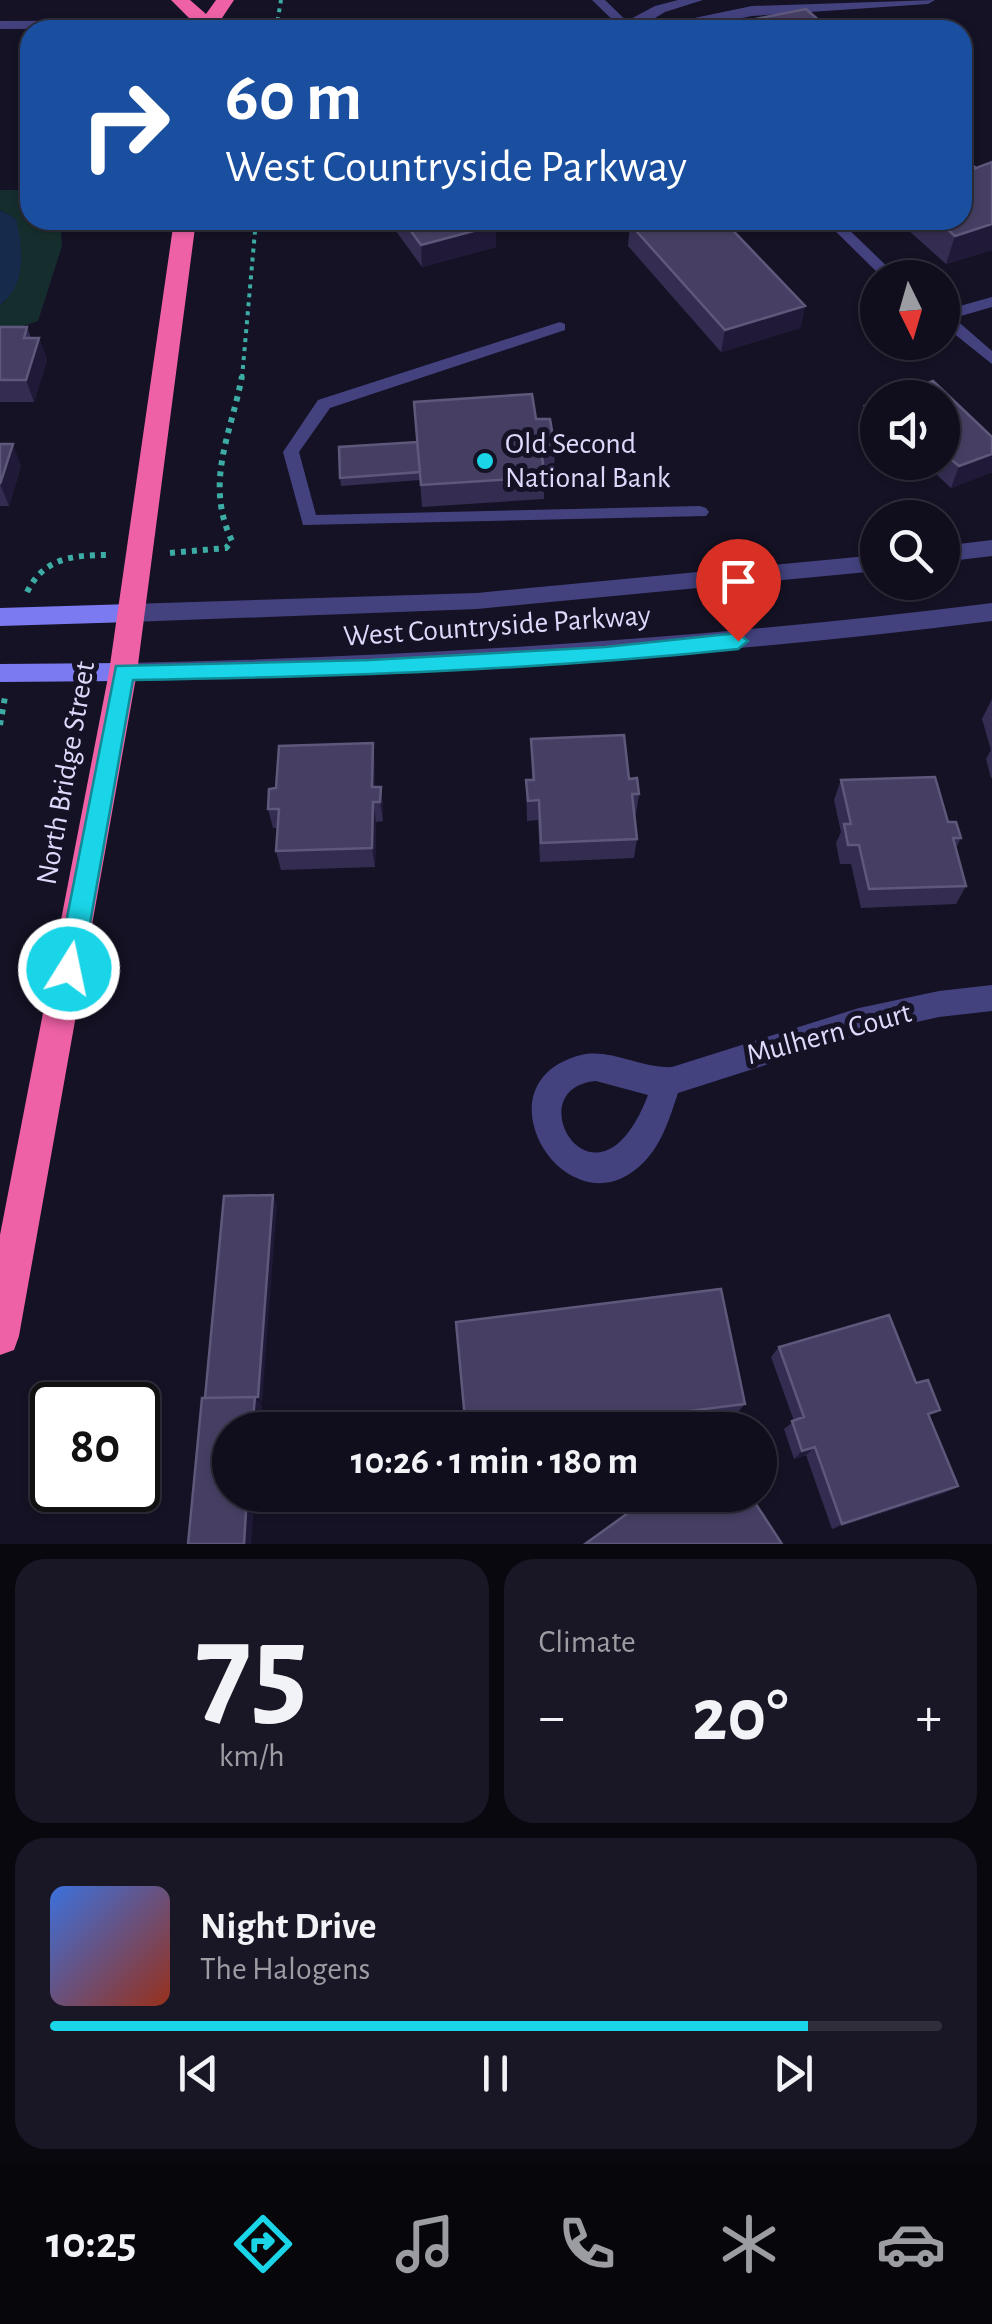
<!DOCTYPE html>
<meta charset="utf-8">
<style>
body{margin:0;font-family:"Alegreya Sans",sans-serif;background:#191725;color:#f1f3f6;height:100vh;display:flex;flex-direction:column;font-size:38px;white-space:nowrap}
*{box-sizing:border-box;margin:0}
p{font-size:32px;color:#9c9ca3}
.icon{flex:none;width:55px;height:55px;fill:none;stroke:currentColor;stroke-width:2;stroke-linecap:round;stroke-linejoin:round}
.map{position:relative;height:1544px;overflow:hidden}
.drawer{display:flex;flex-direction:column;gap:15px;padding:15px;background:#09080f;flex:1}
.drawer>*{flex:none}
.hud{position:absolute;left:20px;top:20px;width:952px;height:210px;border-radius:30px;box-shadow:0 2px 8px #0004,0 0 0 2px #302e3b;background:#1a4fa0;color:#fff;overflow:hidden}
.needle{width:65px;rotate:175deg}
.buttons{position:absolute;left:860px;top:260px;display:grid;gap:20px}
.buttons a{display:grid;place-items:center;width:100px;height:100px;border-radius:50%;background:#100e1c;box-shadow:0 2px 8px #0004,0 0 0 2px #302e3b;font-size:50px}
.speed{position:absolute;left:30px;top:1382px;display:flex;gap:20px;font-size:50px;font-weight:700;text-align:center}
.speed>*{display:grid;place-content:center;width:130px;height:130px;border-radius:50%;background:#100e1c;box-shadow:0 2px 8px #0004,0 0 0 2px #302e3b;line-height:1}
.speed .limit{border:5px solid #111;border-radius:15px;background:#fff;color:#111}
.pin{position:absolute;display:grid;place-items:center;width:85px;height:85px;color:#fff;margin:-102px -42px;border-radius:50% 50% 50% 0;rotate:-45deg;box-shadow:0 0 10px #0007}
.pin .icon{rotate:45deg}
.me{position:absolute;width:110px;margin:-55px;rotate:10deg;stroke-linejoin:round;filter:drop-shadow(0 0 8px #0008)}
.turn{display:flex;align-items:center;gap:35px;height:210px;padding:0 40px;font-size:45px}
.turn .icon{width:130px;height:130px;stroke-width:2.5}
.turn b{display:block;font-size:70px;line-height:85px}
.big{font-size:75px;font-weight:700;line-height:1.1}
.drawer .tile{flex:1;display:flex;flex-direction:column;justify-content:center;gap:15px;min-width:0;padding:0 35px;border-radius:30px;background:#191725}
.drawer .dial{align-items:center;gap:0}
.dial b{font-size:130px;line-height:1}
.song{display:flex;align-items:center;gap:30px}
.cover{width:120px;height:120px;border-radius:15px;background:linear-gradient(135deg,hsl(220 70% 55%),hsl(10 70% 35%))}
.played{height:10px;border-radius:5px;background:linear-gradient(90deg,#19d5e7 85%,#302e3b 85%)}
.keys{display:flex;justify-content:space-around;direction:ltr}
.heat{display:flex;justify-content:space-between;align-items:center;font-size:55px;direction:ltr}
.drawer .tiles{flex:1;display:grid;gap:15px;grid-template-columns:1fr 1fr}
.tile:last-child{grid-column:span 2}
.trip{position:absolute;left:212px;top:1412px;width:565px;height:100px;border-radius:50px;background:#100e1c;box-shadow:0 2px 8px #0004,0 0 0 2px #302e3b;font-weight:700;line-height:100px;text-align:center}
.dock{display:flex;height:160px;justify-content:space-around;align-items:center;background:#06060b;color:#9c9ca3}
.dock .icon{width:70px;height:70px}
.dock .current{color:#19d5e7}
.dock b{font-size:45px;color:#f1f3f6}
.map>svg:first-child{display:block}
.green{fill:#152e2d}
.water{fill:#162b4b}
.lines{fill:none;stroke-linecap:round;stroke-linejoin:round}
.path-far1{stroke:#3caca4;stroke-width:4;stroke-dasharray:4 5;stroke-linecap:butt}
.path{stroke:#3caca4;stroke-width:6;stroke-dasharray:5 6;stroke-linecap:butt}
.lane{fill:#43427f;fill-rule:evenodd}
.street{fill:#43427f;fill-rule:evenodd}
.secondary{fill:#7c7af1;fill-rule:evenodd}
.highway{fill:#ef61a6;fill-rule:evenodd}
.wall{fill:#342d51}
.shaded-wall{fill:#201a38}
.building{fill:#463f63;stroke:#5e587b;stroke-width:2.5}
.route{fill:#19d5e7;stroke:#108a96;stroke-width:2.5}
.poi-dot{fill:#19d5e7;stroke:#151225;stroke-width:4}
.labels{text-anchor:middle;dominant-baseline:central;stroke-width:10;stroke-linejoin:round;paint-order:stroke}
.poi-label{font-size:30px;fill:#ddd9fb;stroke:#151225;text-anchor:start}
.street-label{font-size:30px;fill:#ddd9fb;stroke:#151225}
</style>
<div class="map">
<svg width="992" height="1544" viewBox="0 0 992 1544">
<rect width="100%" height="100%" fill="#151225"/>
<!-- green -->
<path class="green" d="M0,190H30V220H60L62,246L38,321L0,334V305L5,302L16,219L0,210Z"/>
<!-- water -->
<path class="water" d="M0,210L16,219C23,248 27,285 0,305Z"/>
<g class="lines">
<!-- path-far1 -->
<path class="path-far1" d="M276,30L281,0
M242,378L256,220"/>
<!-- path -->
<path class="path" d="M170,553L226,548L232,541C204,482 231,435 242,376
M27,592C44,558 72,555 108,555
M0,725L5,697"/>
<!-- lane -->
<path class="lane" d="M592,0H605L636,30H623Z
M0,21L206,20L212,24L206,28L0,29Z
M824,220H839L899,278H883Z
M992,297V307L954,318L992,351V364L942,324V311Z
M560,322L565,324V330L330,408L299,452L316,515L700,506L706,508L709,512L706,516L303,525L283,452L318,400Z"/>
<!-- street -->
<path class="street" d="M678,0H703L665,12L645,24L675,22L752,6L935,0L928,4L752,16L683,30H610L655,6Z
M992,540V556L942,562V546Z
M878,555V571L477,609L131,622L120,613L131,604L477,593Z
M992,603V621C703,657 414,675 123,681L111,672L123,663C414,657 703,639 992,603Z
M992,985V1011L939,1017L859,1035L678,1093C670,1117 662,1144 644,1162C569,1239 471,1083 581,1055C610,1048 642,1069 672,1067L859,1008L939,991ZM596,1081L648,1095C597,1229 514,1088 596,1081Z"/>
<!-- secondary -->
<path class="secondary" d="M131,604L142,613L131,622L0,626V608Z
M123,663L135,672L123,681L0,682V664Z"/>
<!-- highway -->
<path class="highway" d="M171,0H190L206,14L216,0H234L214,30H196L198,27Z
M174,220H196L137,672L19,1336L14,1350L0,1355V1235L109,672Z"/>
</g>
<!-- wall -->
<path class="wall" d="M962,157L976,168L992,162V250L946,264L898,221L962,220Z
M388,220H492L496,247L422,267Z
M630,224L805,306L800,328L721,352L628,246Z
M0,327H27L31,338H39L47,360L34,402H0Z
M942,398L992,437V472L951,488L936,474L912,482L892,462H942Z
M878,401V447L859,428L865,406Z
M536,419L555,449L554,472H544V499L422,507L420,480L341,486L340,478L417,442Z
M0,444L21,466L9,506H0Z
M992,699V778H991L986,759L991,750L982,719Z
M531,739L629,779L639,794L636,814H634L637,839L634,858L540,862L538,820L527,821L526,780H532Z
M375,763V787H381L383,806V821L376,822L375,867L281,870L276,851L278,828H273L268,809L276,788Z
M841,780L948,822L961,838L956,848L966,886L956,904L861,908L851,864H840L836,843L841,832L834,800Z
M779,1347L930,1417L958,1486L945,1493L832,1529L806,1455L794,1459L784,1429L794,1421L771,1357Z
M745,1404L738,1412L599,1430H466Z
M636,1495H750L639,1505L634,1497Z"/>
<!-- shaded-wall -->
<path class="shaded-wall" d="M992,224V250L946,264L955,236Z
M496,225V247L422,267L421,245Z
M805,306L800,328L721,352L725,330Z
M39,338L47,360L34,402L26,380Z
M13,444L21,466L9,506L0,484Z
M992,454V472L951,488L959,466Z
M919,462H940L936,474L912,482Z
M373,743L375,763V806L372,787Z
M381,787L383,806V821L380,802Z
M373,802L376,822L375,867L372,848Z
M273,1195L277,1205L262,1403L258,1397Z
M255,1397L262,1405L260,1430H252Z
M815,1447L806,1455L794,1459L802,1451Z
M958,1486L945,1493L832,1529L842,1524Z
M247,1495H255L251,1544H244Z"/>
<!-- building -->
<path class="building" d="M806,9L830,30H736L730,24Z
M962,157L976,168L962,173Z
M992,162V224L955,236L937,220H962V173Z
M403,220H492L496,225L421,245Z
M644,220H723L805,306L725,330L630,224Z
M0,327H27L24,338H39L26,380H0Z
M933,381L992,437V454L959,466L942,452V398H888Z
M532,394L536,419H550L555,449L541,450L545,477L421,485L414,402Z
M878,401V418L865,406Z
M417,442L420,472L340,478L339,447Z
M0,444H13L0,484Z
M624,735L629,779L637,778L639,794H632L637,839L541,843L539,800L528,801L526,780H534L531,739Z
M373,743L372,787H381L380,802H373L372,848L276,851L279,809H268L269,789L276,788L279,746Z
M935,777L948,822H956L961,838H953L966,886L869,889L859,845H848L844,824H851L841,780Z
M273,1195L258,1397L205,1398L224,1196Z
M721,1289L745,1404L538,1430H466L456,1322Z
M889,1315L916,1383L928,1380L940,1410L928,1414L958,1486L842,1524L815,1447L802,1451L792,1421L804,1417L779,1347Z
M255,1397L252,1430H230V1495H247L244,1544H188L202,1398Z
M643,1495H750L782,1544H585L646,1500Z"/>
<!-- route -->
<path class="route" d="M738,633L748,641L738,649C536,670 335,677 133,680L82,969L78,977H60L57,969L116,666L370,660L605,647Z"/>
<!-- markers -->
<circle class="poi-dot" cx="485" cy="461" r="10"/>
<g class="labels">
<!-- poi labels -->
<g class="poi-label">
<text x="505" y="444">Old Second<tspan x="505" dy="34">National Bank</tspan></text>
</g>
<!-- street labels -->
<g class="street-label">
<text transform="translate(497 626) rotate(-4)">West Countryside Parkway</text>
<text transform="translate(66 773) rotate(-80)">North Bridge Street</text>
<text transform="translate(829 1034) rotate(-15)">Mulhern Court</text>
</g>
</g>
</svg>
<div class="buttons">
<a><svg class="needle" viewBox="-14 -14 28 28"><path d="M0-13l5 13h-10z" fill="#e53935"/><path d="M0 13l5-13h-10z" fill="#9c9ca3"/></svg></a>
<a><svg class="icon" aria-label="sound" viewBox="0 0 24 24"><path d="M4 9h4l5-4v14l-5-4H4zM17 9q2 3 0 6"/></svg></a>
<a><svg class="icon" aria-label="search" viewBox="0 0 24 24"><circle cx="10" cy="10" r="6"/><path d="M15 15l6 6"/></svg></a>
</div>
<div class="speed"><div class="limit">80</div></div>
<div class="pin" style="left:738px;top:641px;background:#d93025"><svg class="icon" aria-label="arrive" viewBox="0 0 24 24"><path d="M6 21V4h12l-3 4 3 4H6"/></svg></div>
<svg class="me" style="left:69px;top:969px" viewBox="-20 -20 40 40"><circle r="17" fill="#19d5e7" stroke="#fff" stroke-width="3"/><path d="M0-11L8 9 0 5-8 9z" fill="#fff"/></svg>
<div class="trip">10:26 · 1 min · 180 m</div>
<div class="hud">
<div class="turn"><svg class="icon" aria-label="right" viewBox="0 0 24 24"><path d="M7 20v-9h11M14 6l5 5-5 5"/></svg><div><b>60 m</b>West Countryside Parkway</div></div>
</div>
</div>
<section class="drawer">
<div class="tiles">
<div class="tile dial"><b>75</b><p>km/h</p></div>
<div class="tile"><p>Climate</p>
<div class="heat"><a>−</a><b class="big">20°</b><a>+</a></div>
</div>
<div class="tile">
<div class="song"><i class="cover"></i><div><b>Night Drive</b><p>The Halogens</p></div></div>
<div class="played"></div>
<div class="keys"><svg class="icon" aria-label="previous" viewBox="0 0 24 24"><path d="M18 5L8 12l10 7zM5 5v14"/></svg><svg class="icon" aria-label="pause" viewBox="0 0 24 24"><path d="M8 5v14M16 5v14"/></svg><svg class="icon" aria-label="next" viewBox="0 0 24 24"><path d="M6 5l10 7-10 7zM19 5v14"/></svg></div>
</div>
</div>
</section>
<nav class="dock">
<b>10:25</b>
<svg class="icon current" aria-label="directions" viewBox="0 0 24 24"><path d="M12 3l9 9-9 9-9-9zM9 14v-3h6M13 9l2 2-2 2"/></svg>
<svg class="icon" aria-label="music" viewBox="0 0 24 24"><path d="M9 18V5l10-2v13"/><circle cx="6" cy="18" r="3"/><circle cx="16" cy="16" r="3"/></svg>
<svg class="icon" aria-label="phone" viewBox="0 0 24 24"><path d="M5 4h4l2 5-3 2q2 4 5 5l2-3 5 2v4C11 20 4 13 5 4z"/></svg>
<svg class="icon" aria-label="climate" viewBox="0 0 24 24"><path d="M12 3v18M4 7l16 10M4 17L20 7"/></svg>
<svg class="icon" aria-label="car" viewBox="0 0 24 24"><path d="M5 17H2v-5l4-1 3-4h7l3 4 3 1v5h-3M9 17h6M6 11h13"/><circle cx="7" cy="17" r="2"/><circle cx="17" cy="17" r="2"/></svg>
</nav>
